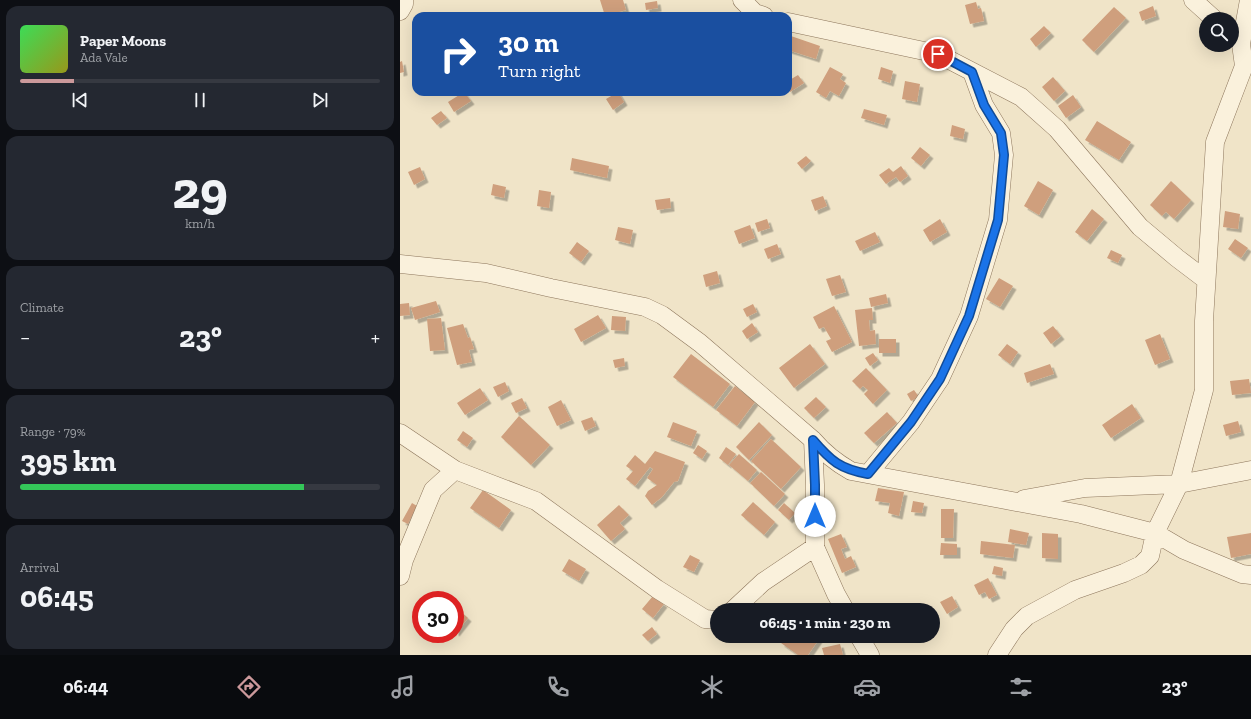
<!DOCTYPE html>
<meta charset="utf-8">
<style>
body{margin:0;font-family:"Zilla Slab",serif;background:#242831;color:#f1f3f6;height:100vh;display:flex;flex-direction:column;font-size:15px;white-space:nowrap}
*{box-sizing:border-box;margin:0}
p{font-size:13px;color:#9ea1a6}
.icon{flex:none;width:22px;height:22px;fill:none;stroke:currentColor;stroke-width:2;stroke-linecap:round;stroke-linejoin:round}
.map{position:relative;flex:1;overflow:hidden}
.drawer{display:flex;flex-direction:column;gap:6px;padding:6px;background:#0d0f14;width:400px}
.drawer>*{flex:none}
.guide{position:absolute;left:12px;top:12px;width:380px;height:84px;border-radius:12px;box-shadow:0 4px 16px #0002;background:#1a4fa0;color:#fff;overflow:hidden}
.controls{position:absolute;left:799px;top:12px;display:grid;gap:8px}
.controls a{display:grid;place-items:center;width:40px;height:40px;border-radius:50%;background:#171b24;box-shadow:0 4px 16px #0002;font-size:20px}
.speed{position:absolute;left:12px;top:591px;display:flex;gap:8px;font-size:20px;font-weight:700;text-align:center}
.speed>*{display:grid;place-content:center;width:52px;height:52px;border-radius:50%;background:#171b24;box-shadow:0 4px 16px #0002;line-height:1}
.speed .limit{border:6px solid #d22;background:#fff;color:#111}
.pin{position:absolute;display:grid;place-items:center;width:34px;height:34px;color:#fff;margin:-17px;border:2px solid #fff;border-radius:50%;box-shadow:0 1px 4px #0007}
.me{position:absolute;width:44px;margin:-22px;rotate:0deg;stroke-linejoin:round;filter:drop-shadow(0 0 3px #0008)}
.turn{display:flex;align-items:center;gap:14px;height:84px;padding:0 20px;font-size:18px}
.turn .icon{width:52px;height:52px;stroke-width:2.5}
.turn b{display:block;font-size:28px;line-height:34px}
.big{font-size:30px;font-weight:800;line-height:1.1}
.drawer .widget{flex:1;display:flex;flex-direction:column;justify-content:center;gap:6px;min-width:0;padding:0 14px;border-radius:12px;background:#242831}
.drawer .dial{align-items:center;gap:0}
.dial b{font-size:52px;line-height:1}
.song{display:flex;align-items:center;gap:12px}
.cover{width:48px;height:48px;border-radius:6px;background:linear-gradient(135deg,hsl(130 70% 55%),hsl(60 70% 35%))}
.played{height:4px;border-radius:2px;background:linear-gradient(90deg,#cc999b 15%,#363941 15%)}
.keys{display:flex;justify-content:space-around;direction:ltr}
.heat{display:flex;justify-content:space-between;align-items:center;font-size:22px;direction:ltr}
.charge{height:6px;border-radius:3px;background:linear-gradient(90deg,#34c759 79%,#363941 0)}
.trip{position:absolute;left:310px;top:603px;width:230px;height:40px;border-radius:20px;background:#171b24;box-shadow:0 4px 16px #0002;font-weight:800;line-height:40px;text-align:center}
.menu{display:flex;height:64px;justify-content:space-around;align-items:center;background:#090b0e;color:#9ea1a6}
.menu .icon{width:28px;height:28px}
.menu .current{color:#cc999b}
.menu b{font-size:18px;color:#f1f3f6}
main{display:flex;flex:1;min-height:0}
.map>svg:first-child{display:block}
.building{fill:#cf9f7d;filter:url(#shadow)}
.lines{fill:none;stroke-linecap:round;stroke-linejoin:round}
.minor-casing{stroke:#8d765c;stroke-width:19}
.minor{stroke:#faf1dc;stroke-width:18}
.route-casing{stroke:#114b97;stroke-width:10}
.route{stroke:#1a73e8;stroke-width:7}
</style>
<main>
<section class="drawer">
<div class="widget">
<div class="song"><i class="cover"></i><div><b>Paper Moons</b><p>Ada Vale</p></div></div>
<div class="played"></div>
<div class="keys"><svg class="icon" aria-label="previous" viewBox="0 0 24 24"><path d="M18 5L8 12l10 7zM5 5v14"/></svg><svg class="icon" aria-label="pause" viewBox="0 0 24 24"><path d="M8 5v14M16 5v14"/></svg><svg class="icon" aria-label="next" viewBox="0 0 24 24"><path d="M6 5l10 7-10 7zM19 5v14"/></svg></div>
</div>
<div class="widget dial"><b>29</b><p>km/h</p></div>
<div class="widget"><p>Climate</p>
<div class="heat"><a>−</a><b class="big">23°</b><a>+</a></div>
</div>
<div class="widget"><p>Range · 79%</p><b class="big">395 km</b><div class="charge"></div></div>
<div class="widget"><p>Arrival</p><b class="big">06:45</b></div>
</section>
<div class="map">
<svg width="851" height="655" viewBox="0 0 851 655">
<defs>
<filter id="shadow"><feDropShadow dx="3.5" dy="3.5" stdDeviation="0" flood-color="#0004"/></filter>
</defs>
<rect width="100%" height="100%" fill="#f0e4c8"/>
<!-- building -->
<path class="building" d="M200,0H223L226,10L205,16Z
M257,1L258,8L246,10L245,3Z
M576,2L578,9L581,8L584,21L570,24L565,5Z
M753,6L756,16L742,21L739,12Z
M714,7L726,18L694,52L682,40Z
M644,26L651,33L636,47L630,39Z
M388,35L420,46L416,59L388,50Z
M2,61L4,72L0,73V62Z
M430,67L443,74L440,79L446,83L439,96L430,91L426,98L416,92Z
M481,67L493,71L490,83L478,79Z
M398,75L404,83L390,92L388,89V81Z
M653,77L665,91L654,101L642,87Z
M505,81L520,84L517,102L502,99Z
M64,92L71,101L54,112L48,102Z
M218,92L224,102L213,110L206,99Z
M673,95L681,107L666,118L658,106Z
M464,109L487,115L484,125L461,118Z
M41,111L47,118L37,125L31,118Z
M697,121L731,142L719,160L685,140Z
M552,125L565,129L563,139L550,136Z
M520,147L530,155L521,166L511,158Z
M406,156L411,161L402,169L397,163Z
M172,158L209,166L207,178L170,170Z
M501,166L508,176L500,182L496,177L486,184L479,175L489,168L493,172Z
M20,167L25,179L14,185L8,172Z
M638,181L653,190L639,215L624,206Z
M771,181L791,200L774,219L766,212L762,216L750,205Z
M93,184L106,187L104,198L91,195Z
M139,190L151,192L149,208L137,206Z
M423,196L427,206L415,211L411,200Z
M270,198L271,208L257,210L255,200Z
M692,209L704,219L687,241L675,232Z
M825,211L840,214L838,229L823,227Z
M367,219L370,228L358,232L355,223Z
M540,219L547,232L530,242L523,230Z
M350,225L355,238L339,244L334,231Z
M218,227L233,230L230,244L215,240Z
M475,232L480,242L460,251L455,241Z
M835,239L848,248L841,258L828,249Z
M177,242L189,251L181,262L169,253Z
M377,244L381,254L368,259L364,249Z
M711,250L722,255L718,263L707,258Z
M317,271L320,283L306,287L303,275Z
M440,275L446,292L432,296L426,279Z
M599,278L613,286L600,307L586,299Z
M486,294L488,303L471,307L469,298Z
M36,301L40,312L15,320L11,308Z
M9,303L10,315L0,316V304Z
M353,304L357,312L347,317L343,309Z
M434,306L452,342L432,352L426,341L431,339L424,327L419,329L413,317Z
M472,308L473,320H469L470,331L475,330L476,344L459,346L455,310Z
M198,315L206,328L181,342L174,329Z
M212,316L226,317L225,331L211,330Z
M41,318L45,350L30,351L27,319Z
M352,323L358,332L347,339L342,331Z
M63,324L68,338L70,337L74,349L69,350L72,362L57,365L47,328Z
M653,326L661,336L651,344L643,333Z
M760,334L770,359L755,365L745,340Z
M479,339H496V353H479Z
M410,344L425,364L394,388L379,368Z
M607,344L618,352L610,364L598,355Z
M473,353L478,360L470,366L465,358Z
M291,354L330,384L313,407L273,377Z
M224,358L225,366L215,368L213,360Z
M650,364L654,374L627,383L624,373Z
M466,368L487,390L473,404L464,394L468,390L463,386L460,389L452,381Z
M849,379L851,393L832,395L830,381Z
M105,382L109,391L98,397L93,387Z
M335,386L355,402L337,426L316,410Z
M80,388L88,400L65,415L57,403Z
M514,390L519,397L511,401L507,394Z
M416,397L426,407L414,418L404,408Z
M122,398L127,408L116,413L111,403Z
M161,400L171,420L157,426L148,407Z
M732,404L741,418L711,438L702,425Z
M487,412L497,423L474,443L464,433Z
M119,416L150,445L131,465L101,437Z
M192,417L196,426L185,431L181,421Z
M838,421L841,432L826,436L823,425Z
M273,422L297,431L291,446L267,437Z
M359,422L372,435L349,460L336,447Z
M63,431L73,438L67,447L57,440Z
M371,439L401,467L381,489L351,461Z
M298,445L307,451L302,459L293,453Z
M326,447L336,454L328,465L319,458Z
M255,451L285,462L278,481L274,482L262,497L252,505L245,496L248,491L257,485L247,478L253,469L250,467L235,486L226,479L233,471L226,466L235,455L245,464Z
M339,454L357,470L348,481L329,465Z
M361,472L385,494L374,506L350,483Z
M478,488L504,492L499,516L488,513L490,503L475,501Z
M83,490L111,510L99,528L70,508Z
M513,501L524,503L522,513L511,512Z
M353,502L375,522L364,535L341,515Z
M12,503L17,506L8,524L2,521Z
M384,503L395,513L389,520L378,510Z
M219,505L229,515L220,523L225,529L211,541L197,525Z
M541,509H554L553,538H541Z
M610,529L629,533L626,545L608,542Z
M642,533L658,534V559L642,558Z
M851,533V554L831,558L827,537Z
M441,534L447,547L441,549L445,559L451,556L456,567L442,573L428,539Z
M581,541L615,545L613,558L580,554Z
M541,543L557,544V555H540Z
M290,555L300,560L294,572L283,567Z
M169,559L186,569L179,581L162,571Z
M594,566L603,568L602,576L592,574Z
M588,578L597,595L589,599L585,592L579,595L574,585Z
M253,596L264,604L253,618L242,609Z
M552,596L558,607L547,614L540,602Z
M59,610L68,618L56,633L55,632V615Z
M252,627L257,634L248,641L242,635Z
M386,636H415L419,639L408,655H398L381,643Z
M440,644L443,655H424L422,648Z"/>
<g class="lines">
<defs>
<path id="minor" d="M342,0L355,13L364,16
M793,0L814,19
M0,11L4,4V0
M388,22L538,54L621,97L657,129L740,227L777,258L806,280
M0,264L86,273L151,288L245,307L262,315L300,343L413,440C425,454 435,462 451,471L681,514L755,533L779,484L804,390V321L815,142L844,66L841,44L849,0
M0,433L55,470L136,501L257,589L305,619L317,620
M413,440L415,485V547L436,594L445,610
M468,474L511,422L540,379L569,316L598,220L604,155L601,133L584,105L572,72
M624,499L685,488L779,484L851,470
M0,576L4,560L33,490L55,470
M333,610L363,582L415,547
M459,636L470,655
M597,655L614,629L627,616L675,590L724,573L741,565L750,556L755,533L784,550L842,574L851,575"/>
</defs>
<!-- minor casing -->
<use href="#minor" class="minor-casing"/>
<!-- minor -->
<use href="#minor" class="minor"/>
</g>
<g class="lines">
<defs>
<path id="route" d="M415,516V485L413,440C431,461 440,469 468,474L511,422L540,379L569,316L598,220L604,155L601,133L584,105L572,72L538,54"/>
</defs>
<!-- route casing -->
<use href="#route" class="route-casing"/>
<!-- route -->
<use href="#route" class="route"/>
</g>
</svg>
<div class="controls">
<a><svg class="icon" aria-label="search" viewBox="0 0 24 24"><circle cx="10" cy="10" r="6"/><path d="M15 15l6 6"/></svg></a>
</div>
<div class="speed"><div class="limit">30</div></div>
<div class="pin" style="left:538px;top:54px;background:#d93025"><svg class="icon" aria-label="arrive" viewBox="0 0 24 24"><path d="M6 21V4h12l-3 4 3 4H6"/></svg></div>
<svg class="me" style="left:415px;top:516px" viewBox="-20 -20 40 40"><circle r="19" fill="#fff"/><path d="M0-13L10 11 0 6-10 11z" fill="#1a73e8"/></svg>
<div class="trip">06:45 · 1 min · 230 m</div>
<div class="guide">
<div class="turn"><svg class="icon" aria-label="right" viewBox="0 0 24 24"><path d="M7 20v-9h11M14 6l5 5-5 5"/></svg><div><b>30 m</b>Turn right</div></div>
</div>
</div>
</main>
<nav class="menu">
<b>06:44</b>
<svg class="icon current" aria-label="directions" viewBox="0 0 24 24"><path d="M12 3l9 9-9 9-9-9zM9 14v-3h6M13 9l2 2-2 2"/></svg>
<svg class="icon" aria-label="music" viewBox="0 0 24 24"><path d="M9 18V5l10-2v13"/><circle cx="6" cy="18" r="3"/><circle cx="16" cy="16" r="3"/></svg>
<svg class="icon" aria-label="phone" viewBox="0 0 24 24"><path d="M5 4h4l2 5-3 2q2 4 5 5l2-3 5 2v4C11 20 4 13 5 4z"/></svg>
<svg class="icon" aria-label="climate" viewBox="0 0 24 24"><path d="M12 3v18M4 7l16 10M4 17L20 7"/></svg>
<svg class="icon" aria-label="car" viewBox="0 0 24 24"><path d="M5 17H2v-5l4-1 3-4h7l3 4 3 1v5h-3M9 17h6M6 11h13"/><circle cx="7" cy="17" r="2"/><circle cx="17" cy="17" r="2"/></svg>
<svg class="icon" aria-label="filters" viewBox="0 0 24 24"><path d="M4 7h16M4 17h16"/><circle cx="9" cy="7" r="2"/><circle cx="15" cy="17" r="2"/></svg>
<b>23°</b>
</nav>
